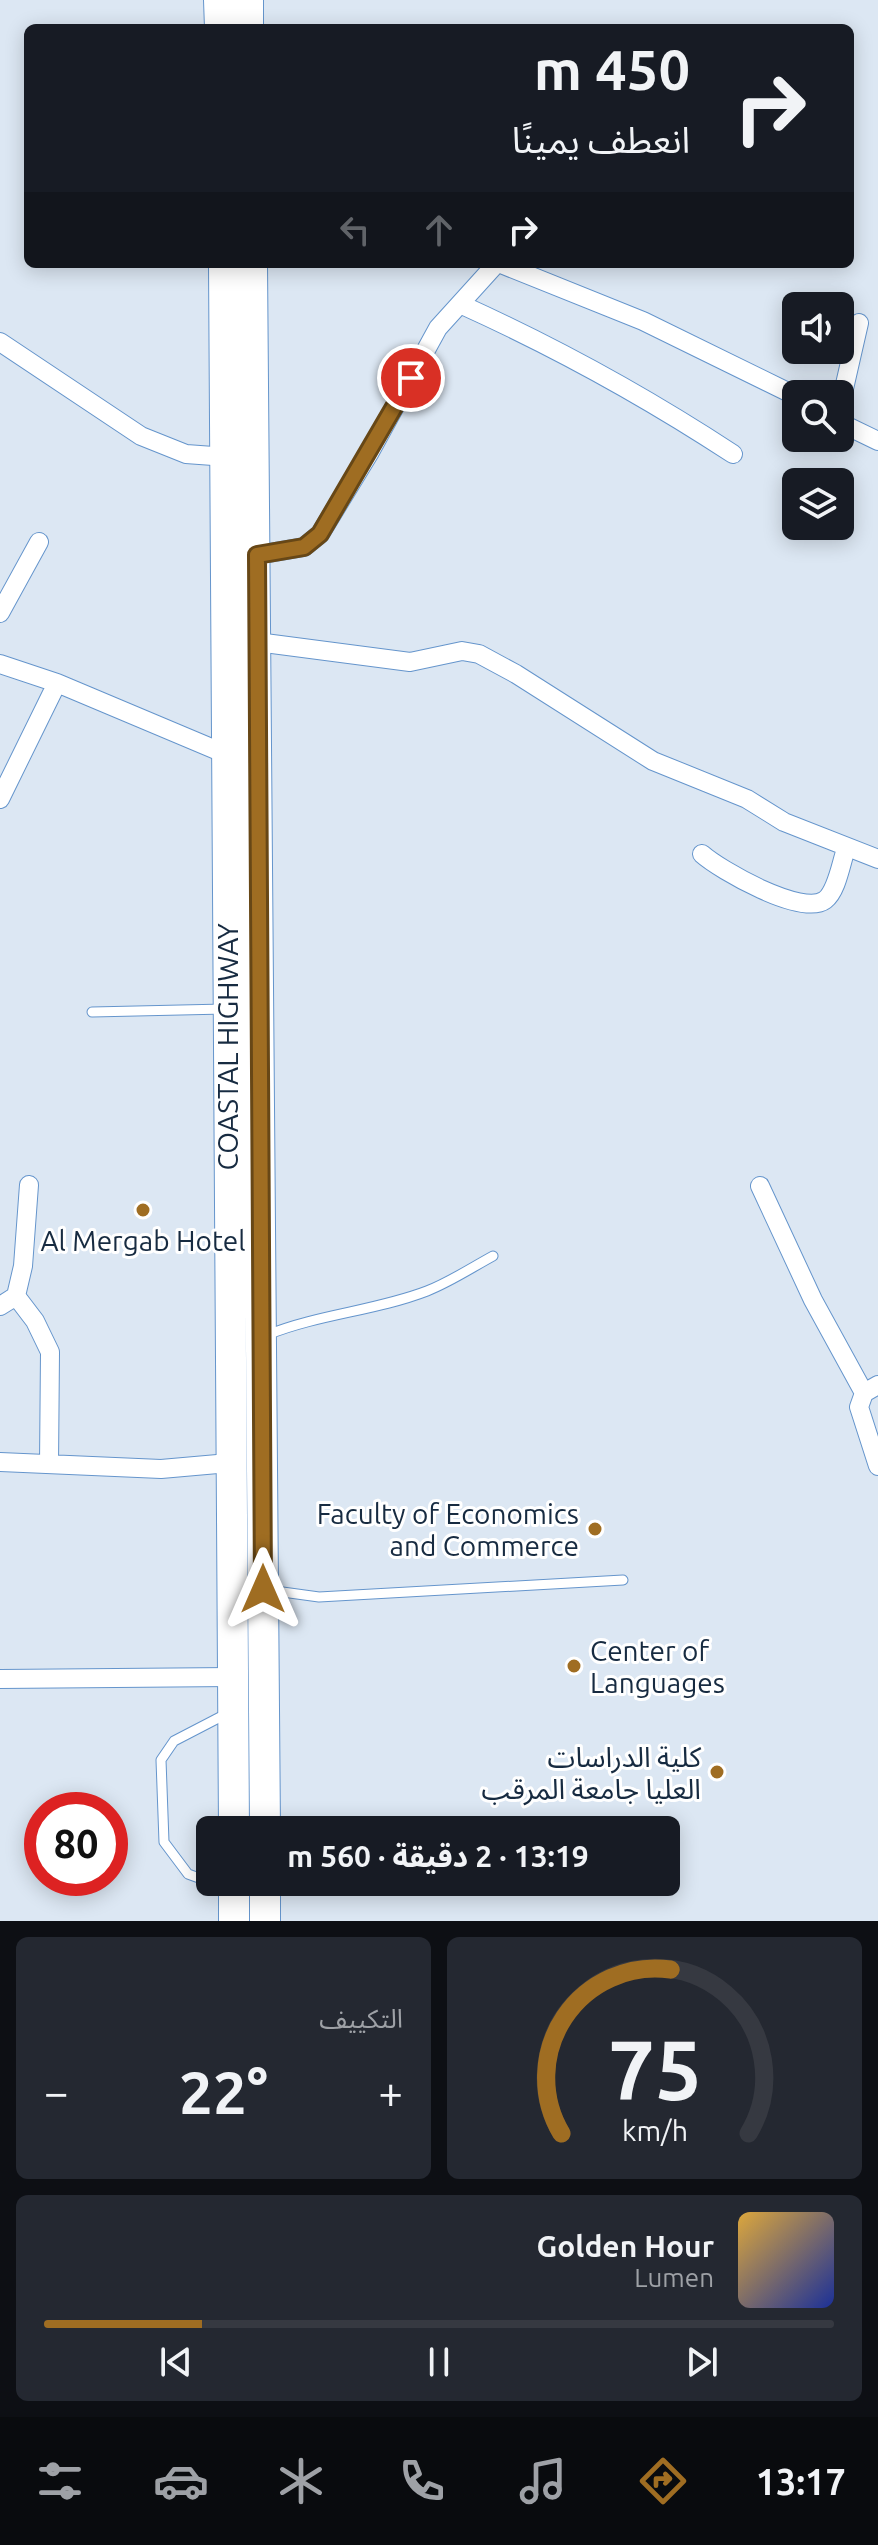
<!DOCTYPE html>
<html lang="ar">
<meta charset="utf-8">
<style>
body{margin:0;font-family:Ubuntu,"Noto Sans Arabic",sans-serif;background:#242831;color:#f1f3f6;direction:rtl;height:100vh;display:flex;flex-direction:column;font-size:30px;white-space:nowrap}
*{box-sizing:border-box;margin:0}
p{font-size:26px;color:#9ea1a6}
.icon{flex:none;width:44px;height:44px;fill:none;stroke:currentColor;stroke-width:2;stroke-linecap:round;stroke-linejoin:round}
.map{position:relative;height:1921px;overflow:hidden;direction:ltr}
.panel{display:flex;flex-direction:column;gap:16px;padding:16px;background:#0d0f14;flex:1}
.panel>*{flex:none}
.hud{position:absolute;left:24px;top:24px;width:830px;height:244px;border-radius:12px;box-shadow:0 4px 20px #0003;direction:rtl;background:#171b24;color:#f1f3f6;overflow:hidden}
.buttons{position:absolute;left:782px;top:292px;display:grid;gap:16px}
.buttons a{display:grid;place-items:center;width:72px;height:72px;border-radius:12px;background:#171b24;box-shadow:0 4px 20px #0003;font-size:40px}
.speed{position:absolute;left:24px;top:1792px;display:flex;gap:16px;font-size:40px;font-weight:700;text-align:center}
.speed>*{display:grid;place-content:center;width:104px;height:104px;border-radius:50%;background:#171b24;box-shadow:0 4px 20px #0003;line-height:1}
.speed .limit{border:12px solid #d22;background:#fff;color:#111}
.pin{position:absolute;display:grid;place-items:center;width:68px;height:68px;color:#fff;margin:-34px;border:4px solid #fff;border-radius:50%;box-shadow:0 2px 8px #0007}
.me{position:absolute;width:88px;margin:-44px;rotate:0deg;stroke-linejoin:round;filter:drop-shadow(0 0 6px #0008)}
.turn{display:flex;align-items:center;gap:28px;height:168px;padding:0 32px;font-size:36px}
.turn .icon{width:104px;height:104px;stroke-width:2.5}
.turn b{display:block;font-size:56px;line-height:68px}
.lanes{display:flex;align-items:center;height:76px;padding:0 32px;background:#0003;justify-content:center;gap:40px;direction:ltr}
.lanes .off{opacity:.35}
.big{font-size:60px;font-weight:700;line-height:1.1}
.panel .tile{flex:1;display:flex;flex-direction:column;justify-content:center;gap:12px;min-width:0;padding:0 28px;border-radius:12px;background:#242831}
.panel .dial{align-items:center;gap:0}
.dial svg{height:208px;overflow:visible;fill:none;stroke:#363941;stroke-width:7;stroke-linecap:round;text-anchor:middle}
.dial text{fill:#f1f3f6;stroke:none}
.song{display:flex;align-items:center;gap:24px}
.cover{width:96px;height:96px;border-radius:12px;background:linear-gradient(135deg,hsl(40 70% 55%),hsl(230 70% 35%))}
.played{height:8px;border-radius:4px;background:linear-gradient(90deg,#9f6d22 20%,#363941 20%)}
.keys{display:flex;justify-content:space-around;direction:ltr}
.heat{display:flex;justify-content:space-between;align-items:center;font-size:44px;direction:ltr}
.panel .tiles{flex:1;display:grid;gap:16px;grid-template-columns:1fr 1fr}
.tile:last-child{grid-column:span 2}
.trip{position:absolute;left:196px;top:1816px;width:484px;height:80px;border-radius:12px;background:#171b24;box-shadow:0 4px 20px #0003;font-weight:700;line-height:80px;text-align:center;direction:rtl}
.tabs{display:flex;height:128px;justify-content:space-around;align-items:center;background:#090b0e;color:#9ea1a6}
.tabs .icon{width:56px;height:56px}
.tabs .current{color:#9f6d22}
.tabs b{font-size:36px;color:#f1f3f6}
.map>svg:first-child{display:block}
.lines{fill:none;stroke-linecap:round;stroke-linejoin:round}
.service-casing{stroke:#6595cc;stroke-width:11}
.minor-casing{stroke:#6595cc;stroke-width:20}
.trunk-casing{stroke:#6595cc;stroke-width:32}
.service{stroke:#fff;stroke-width:9}
.minor{stroke:#fff;stroke-width:18}
.trunk{stroke:#fff;stroke-width:30}
.route-casing{stroke:#674716;stroke-width:20}
.route{stroke:#9f6d22;stroke-width:14}
.poi-dot{fill:#9f6d22;stroke:#fff;stroke-width:3}
.labels{text-anchor:middle;dominant-baseline:central;stroke-width:6;stroke-linejoin:round;paint-order:stroke}
.street-label{font-size:28px;fill:#172b41;stroke:#fff}
.poi-label{font-size:28px;fill:#172b41;stroke:#fff;text-anchor:end}
</style>
<div class="map">
<svg width="878" height="1921" viewBox="0 0 878 1921">
<rect width="100%" height="100%" fill="#dce7f3"/>
<g class="lines">
<defs>
<path id="service" d="M92,1012L225,1009
M267,1335C319,1314 375,1311 427,1291C450,1282 471,1268 493,1256
M268,1590L319,1597L623,1580
M210,1882L188,1874L164,1842L161,1760L174,1741L228,1713"/>
<path id="minor" d="M501,264L643,321L796,396
M462,305C557,348 646,397 733,454
M859,323L843,393L842,419L847,426L878,441
M0,342L141,436L186,454L227,457
M257,555L304,547L320,534L370,452L438,328L496,264
M0,613L39,542
M257,642L410,662L462,651L479,654L516,674L653,761L747,799L784,822L878,859
M0,664L57,683L228,755
M0,799L57,683
M702,854C720,870 802,917 825,900C837,891 841,863 846,849
M760,1186L813,1300L864,1393
M16,1296L35,1321L50,1352L49,1464
M0,1306L16,1296L23,1266L29,1185
M878,1385L864,1393L859,1407L878,1466
M0,1462L161,1469L229,1463
M0,1679L232,1677"/>
<path id="trunk" d="M219,0L220,28
M248,0V28
M224,264L234,1830
M252,264L265,1830
M234,1882V1921
M265,1882V1921"/>
</defs>
<!-- service casing -->
<use href="#service" class="service-casing"/>
<!-- minor casing -->
<use href="#minor" class="minor-casing"/>
<!-- trunk casing -->
<use href="#trunk" class="trunk-casing"/>
<!-- service -->
<use href="#service" class="service"/>
<!-- minor -->
<use href="#minor" class="minor"/>
<!-- trunk -->
<use href="#trunk" class="trunk"/>
</g>
<g class="lines">
<defs>
<path id="route" d="M263,1589L257,555L304,547L320,534L411,378"/>
</defs>
<!-- route casing -->
<use href="#route" class="route-casing"/>
<!-- route -->
<use href="#route" class="route"/>
</g>
<!-- markers -->
<g class="poi-dot">
<circle cx="143" cy="1210" r="8"/>
<circle cx="595" cy="1529" r="8"/>
<circle cx="574" cy="1666" r="8"/>
<circle cx="717" cy="1772" r="8"/>
</g>
<g class="labels">
<!-- street labels -->
<g class="street-label">
<text transform="translate(227 1047) rotate(-90)">COASTAL HIGHWAY</text>
</g>
<!-- poi labels -->
<g class="poi-label">
<text x="143" y="1240" text-anchor="middle">Al Mergab Hotel</text>
<text x="579" y="1513">Faculty of Economics<tspan x="579" dy="32">and Commerce</tspan></text>
<text x="590" y="1650" text-anchor="start">Center of<tspan x="590" dy="32">Languages</tspan></text>
<text x="701" y="1756">كلية الدراسات<tspan x="701" dy="32">العليا جامعة المرقب</tspan></text>
</g>
</g>
</svg>
<div class="buttons">
<a><svg class="icon" aria-label="sound" viewBox="0 0 24 24"><path d="M4 9h4l5-4v14l-5-4H4zM17 9q2 3 0 6"/></svg></a>
<a><svg class="icon" aria-label="search" viewBox="0 0 24 24"><circle cx="10" cy="10" r="6"/><path d="M15 15l6 6"/></svg></a>
<a><svg class="icon" aria-label="layers" viewBox="0 0 24 24"><path d="M12 4l9 5-9 5-9-5zM3 14l9 5 9-5"/></svg></a>
</div>
<div class="speed"><div class="limit">80</div></div>
<div class="pin" style="left:411px;top:378px;background:#d93025"><svg class="icon" aria-label="arrive" viewBox="0 0 24 24"><path d="M6 21V4h12l-3 4 3 4H6"/></svg></div>
<svg class="me" style="left:263px;top:1589px" viewBox="-20 -20 40 40"><path d="M0-17L14 15 0 8-14 15z" fill="#9f6d22" stroke="#fff" stroke-width="4"/></svg>
<div class="trip">13:19 · 2 دقيقة · 560 m</div>
<div class="hud">
<div class="turn"><svg class="icon" aria-label="right" viewBox="0 0 24 24"><path d="M7 20v-9h11M14 6l5 5-5 5"/></svg><div><b>450 m</b>انعطف يمينًا</div></div>
<div class="lanes"><svg class="icon off" aria-label="left" viewBox="0 0 24 24"><path d="M17 20v-9H6M10 6l-5 5 5 5"/></svg><svg class="icon off" aria-label="ahead" viewBox="0 0 24 24"><path d="M12 20V5M6 11l6-6 6 6"/></svg><svg class="icon" aria-label="right" viewBox="0 0 24 24"><path d="M7 20v-9h11M14 6l5 5-5 5"/></svg></div>
</div>
</div>
<section class="panel">
<div class="tiles">
<div class="tile dial"><svg viewBox="0 0 100 80">
<path d="M14 69A42 42 0 1 1 86 69"/>
<path d="M14 69A42 42 0 0 1 56 6" stroke="#9f6d22"/>
<text x="50" y="56" font-size="32" font-weight="700">75</text>
<text x="50" y="72" font-size="11">km/h</text>
</svg></div>
<div class="tile"><p>التكييف</p>
<div class="heat"><a>−</a><b class="big">22°</b><a>+</a></div>
</div>
<div class="tile">
<div class="song"><i class="cover"></i><div><b>Golden Hour</b><p>Lumen</p></div></div>
<div class="played"></div>
<div class="keys"><svg class="icon" aria-label="previous" viewBox="0 0 24 24"><path d="M18 5L8 12l10 7zM5 5v14"/></svg><svg class="icon" aria-label="pause" viewBox="0 0 24 24"><path d="M8 5v14M16 5v14"/></svg><svg class="icon" aria-label="next" viewBox="0 0 24 24"><path d="M6 5l10 7-10 7zM19 5v14"/></svg></div>
</div>
</div>
</section>
<nav class="tabs">
<b>13:17</b>
<svg class="icon current" aria-label="directions" viewBox="0 0 24 24"><path d="M12 3l9 9-9 9-9-9zM9 14v-3h6M13 9l2 2-2 2"/></svg>
<svg class="icon" aria-label="music" viewBox="0 0 24 24"><path d="M9 18V5l10-2v13"/><circle cx="6" cy="18" r="3"/><circle cx="16" cy="16" r="3"/></svg>
<svg class="icon" aria-label="phone" viewBox="0 0 24 24"><path d="M5 4h4l2 5-3 2q2 4 5 5l2-3 5 2v4C11 20 4 13 5 4z"/></svg>
<svg class="icon" aria-label="climate" viewBox="0 0 24 24"><path d="M12 3v18M4 7l16 10M4 17L20 7"/></svg>
<svg class="icon" aria-label="car" viewBox="0 0 24 24"><path d="M5 17H2v-5l4-1 3-4h7l3 4 3 1v5h-3M9 17h6M6 11h13"/><circle cx="7" cy="17" r="2"/><circle cx="17" cy="17" r="2"/></svg>
<svg class="icon" aria-label="filters" viewBox="0 0 24 24"><path d="M4 7h16M4 17h16"/><circle cx="9" cy="7" r="2"/><circle cx="15" cy="17" r="2"/></svg>
</nav>
